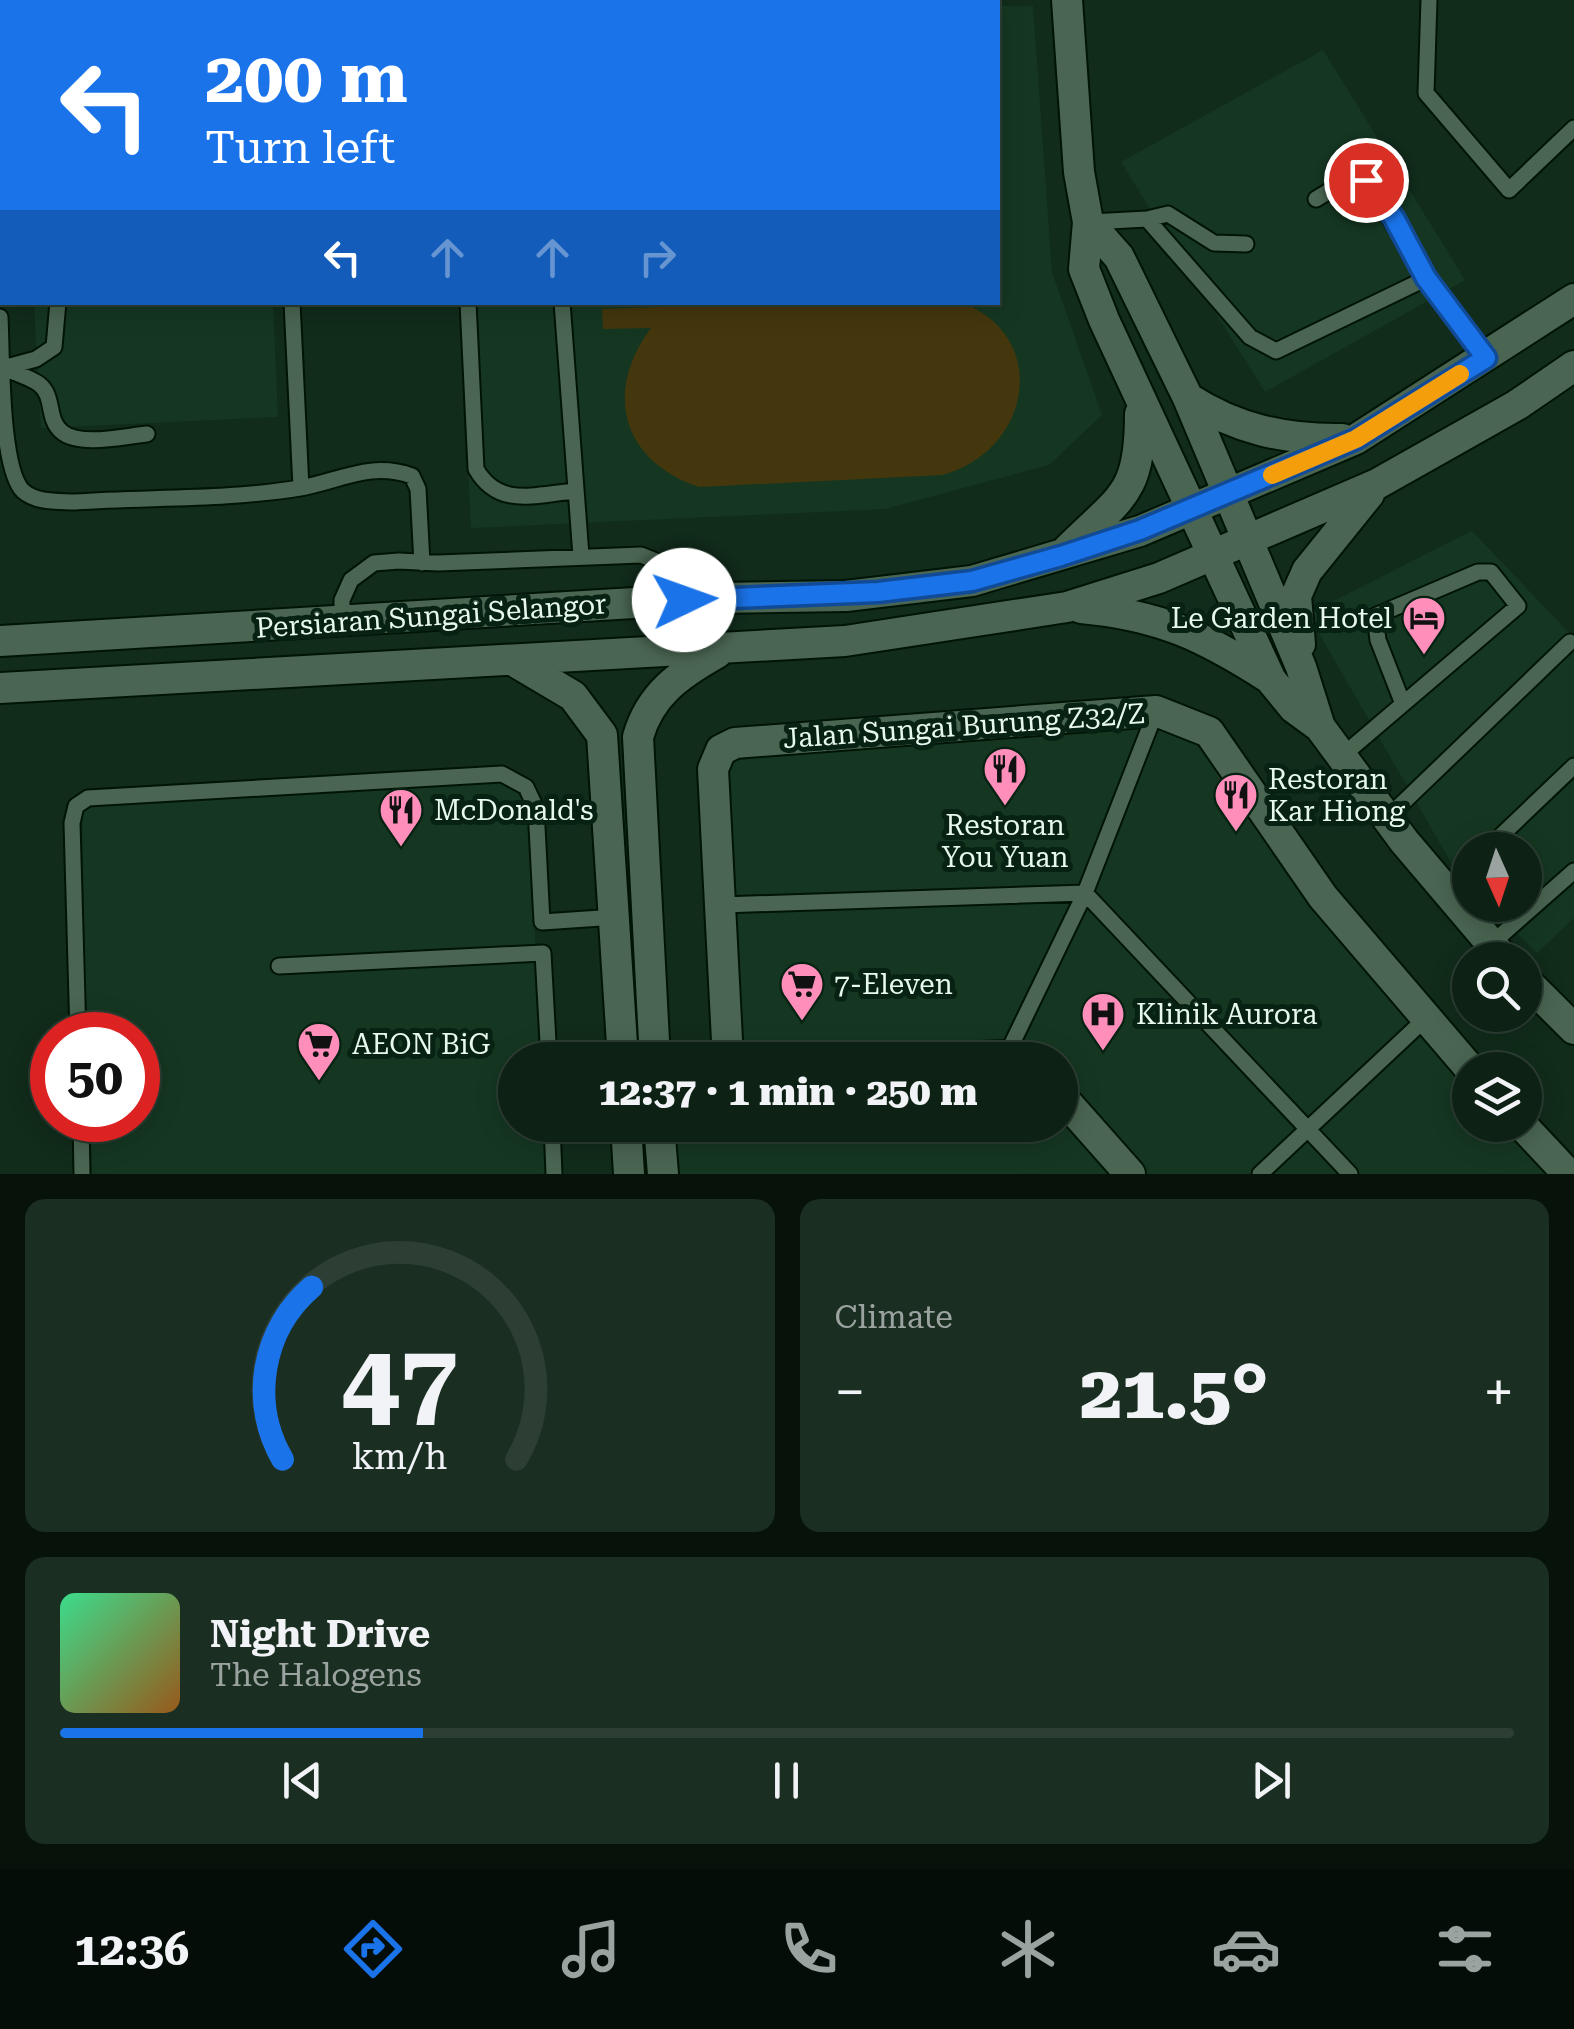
<!DOCTYPE html>
<meta charset="utf-8">
<style>
body{margin:0;font-family:"Roboto Serif",serif;background:#1b2e22;color:#f1f3f6;height:100vh;display:flex;flex-direction:column;font-size:38px;white-space:nowrap}
*{box-sizing:border-box;margin:0}
p{font-size:32px;color:#9aa3a0}
.icon{flex:none;width:55px;height:55px;fill:none;stroke:currentColor;stroke-width:2;stroke-linecap:round;stroke-linejoin:round}
.map{position:relative;height:1174px;overflow:hidden}
.details{display:flex;flex-direction:column;gap:25px;padding:25px;background:#07120b;flex:1}
.details>*{flex:none}
.banner{position:absolute;left:0px;top:0px;width:1000px;height:305px;box-shadow:0 5px 25px #0003,0 0 0 2px #2d3e34;background:#1a73e8;color:#fff;overflow:hidden}
.needle{width:65px;rotate:177deg}
.controls{position:absolute;left:1452px;top:832px;display:grid;gap:20px}
.controls a{display:grid;place-items:center;width:90px;height:90px;border-radius:50%;background:#0d2114;box-shadow:0 5px 25px #0003,0 0 0 2px #2d3e34;font-size:50px}
.speed{position:absolute;left:30px;top:1012px;display:flex;gap:20px;font-size:50px;font-weight:700;text-align:center}
.speed>*{display:grid;place-content:center;width:130px;height:130px;border-radius:50%;background:#0d2114;box-shadow:0 5px 25px #0003,0 0 0 2px #2d3e34;line-height:1}
.speed .limit{border:15px solid #d22;background:#fff;color:#111}
.pin{position:absolute;display:grid;place-items:center;width:85px;height:85px;color:#fff;margin:-42px;border:5px solid #fff;border-radius:50%;box-shadow:0 2px 10px #0007}
.me{position:absolute;width:110px;margin:-55px;rotate:87deg;stroke-linejoin:round;filter:drop-shadow(0 0 8px #0008)}
.turn{display:flex;align-items:center;gap:35px;height:210px;padding:0 40px;font-size:45px}
.turn .icon{width:130px;height:130px;stroke-width:2.5}
.turn b{display:block;font-size:70px;line-height:85px}
.lanes{display:flex;align-items:center;height:95px;padding:0 40px;background:#0003;justify-content:center;gap:50px;direction:ltr}
.lanes .off{opacity:.35}
.big{font-size:75px;font-weight:800;line-height:1.1}
.details .card{flex:1;display:flex;flex-direction:column;justify-content:center;gap:15px;min-width:0;padding:0 35px;border-radius:20px;background:#1b2e22}
.details .dial{align-items:center;gap:0}
.dial svg{height:260px;overflow:visible;fill:none;stroke:#2d3e34;stroke-width:7;stroke-linecap:round;text-anchor:middle}
.dial text{fill:#f1f3f6;stroke:none}
.song{display:flex;align-items:center;gap:30px}
.cover{width:120px;height:120px;border-radius:15px;background:linear-gradient(135deg,hsl(150 70% 55%),hsl(30 70% 35%))}
.played{height:10px;border-radius:5px;background:linear-gradient(90deg,#1a73e8 25%,#2d3e34 25%)}
.keys{display:flex;justify-content:space-around;direction:ltr}
.heat{display:flex;justify-content:space-between;align-items:center;font-size:55px;direction:ltr}
.details .tiles{flex:1;display:grid;gap:25px;grid-template-columns:1fr 1fr}
.card:last-child{grid-column:span 2}
.trip{position:absolute;left:498px;top:1042px;width:580px;height:100px;border-radius:50px;background:#0d2114;box-shadow:0 5px 25px #0003,0 0 0 2px #2d3e34;font-weight:800;line-height:100px;text-align:center}
.tab-bar{display:flex;height:160px;justify-content:space-around;align-items:center;background:#050d08;color:#9aa3a0}
.tab-bar .icon{width:70px;height:70px}
.tab-bar .active{color:#1a73e8}
.tab-bar b{font-size:45px;color:#f1f3f6}
.map>svg:first-child{display:block}
.built{fill:#153722}
.green{fill:#44370e}
.lines{fill:none;stroke-linecap:round;stroke-linejoin:round}
.lane-casing{stroke:#001405;stroke-width:19}
.street-casing{stroke:#001405;stroke-width:34}
.secondary-casing{stroke:#001405;stroke-width:34}
.lane{stroke:#4a6652;stroke-width:15}
.street{stroke:#4a6652;stroke-width:30}
.secondary{stroke:#4a6652;stroke-width:30}
.route-casing{stroke:#114b97;stroke-width:25}
.route{stroke:#1a73e8;stroke-width:18}
.slow{stroke:#f59e0b;stroke-width:18}
.labels{text-anchor:middle;dominant-baseline:central;stroke-width:10;stroke-linejoin:round;paint-order:stroke}
.street-label{font-size:28px;fill:#e7f8ec;stroke:#072212}
.poi-label{font-size:28px;fill:#e7f8ec;stroke:#072212;text-anchor:start}
</style>
<div class="map">
<svg width="1574" height="1174" viewBox="0 0 1574 1174">
<rect width="100%" height="100%" fill="#112c1b"/>
<!-- built -->
<path class="built" d="M998,6H1033L1052,272L1102,415L1049,465L885,509L471,528L460,303L998,302Z
M1323,50L1465,280L1265,392L1121,162Z
M34,303H273L278,417L41,428Z
M1472,531L1574,638V918L1537,953L1489,905H1525V850H1470V886L1457,873L1308,614Z
M1141,722L1201,740L1313,904L1470,1088V1125H1504L1550,1174H679L675,1125H1060V1060H740L724,773L731,761L741,755Z
M500,780L523,794L529,809L541,1060H515V1125H544L547,1174H92L90,1120H138V1035H86L82,810L90,804Z"/>
<!-- green -->
<path class="green" d="M769,303L961,302C1052,337 1031,451 942,475L699,487C622,461 603,392 651,328L603,329L602,309Z"/>
<g class="lines">
<defs>
<path id="lane" d="M44,0V2
M277,0V2
M1429,0L1426,93L1509,190L1574,128
M1316,199L1351,178L1366,180L1427,278
M1147,219L1168,214L1214,243L1246,244
M1091,222L1147,219L1250,337L1276,351L1427,278L1486,358
M292,302L301,488
M468,302L476,469C499,509 536,494 576,491
M562,302L581,556
M0,317C2,354 0,468 23,491C37,503 57,501 75,502C148,497 227,500 300,488C340,481 370,461 412,476L418,489L422,563
M3,368C15,373 29,377 39,384C55,396 46,419 62,432C80,447 125,436 147,434
M3,368L36,359L54,347L58,302
M342,622V600L351,580L374,563L399,561L438,563L641,555L686,573L716,597
M1342,756L1518,606L1491,572H1478L1375,616L1378,640L1403,704
M1387,818L1570,642
M1486,850L1574,766
M1444,890L1470,865
M722,905L1085,893L1350,1174
M1490,945L1574,871
M279,966L543,953L549,1060
M78,1035L72,823L76,806L88,798L502,774L526,787L536,808L542,922L616,917
M1006,1056L1085,893L1156,711
M81,1120L82,1174
M552,1125L554,1174
M1260,1174L1424,1020"/>
<path id="street" d="M728,1060L713,769L721,750L735,743L1156,711L1209,732L1323,897L1471,1070
M903,1060L1006,1056L1014,1060
M1060,1095L1130,1174
M1522,1125L1568,1174"/>
<path id="secondary" d="M1067,0L1079,172L1088,222L1119,257L1188,398L1301,667L1320,727
M1088,222L1084,269L1104,320L1271,680L1294,708L1320,727L1404,841L1505,960
M1188,398C1236,429 1285,440 1342,439
M1067,550C1121,496 1140,496 1140,414
M1081,608C1159,615 1204,636 1269,678
M0,641L718,598L846,596L972,581L1140,531L1356,439L1574,299
M1300,644L1296,596L1307,571L1369,494
M514,661L573,696L602,735L623,1060
M0,688L845,641L1067,607L1159,578L1377,484L1517,405L1574,366
M1525,980L1574,1029
M655,1060L638,737C650,694 680,674 717,653
M626,1125L629,1174
M659,1125L663,1174"/>
</defs>
<!-- lane casing -->
<use href="#lane" class="lane-casing"/>
<!-- street casing -->
<use href="#street" class="street-casing"/>
<!-- secondary casing -->
<use href="#secondary" class="secondary-casing"/>
<!-- lane -->
<use href="#lane" class="lane"/>
<!-- street -->
<use href="#street" class="street"/>
<!-- secondary -->
<use href="#secondary" class="secondary"/>
</g>
<g class="lines">
<defs>
<path id="route" d="M684,600L878,592L972,581L1061,556L1140,530L1356,439L1486,358L1426,278L1394,218L1366,180"/>
</defs>
<!-- route casing -->
<use href="#route" class="route-casing"/>
<!-- route -->
<use href="#route" class="route"/>
<!-- slow -->
<path class="slow" d="M1272,475L1356,439L1460,374"/>
</g>
<!-- icons -->
<defs>
<symbol id="hotel-pin" viewBox="-11 -11 22 30"><path d="M0 17L-7.5 6A9.5 9.5 0 1 1 7.5 6Z" fill="#ff8eba" stroke="#072212"/><path d="M-6-4.5h1.5V1H6V5H4.5V3h-9V5H-6ZM-4 0a1.8 1.8 0 1 1 3.6 0ZM.5 0V-2.5h3Q6-2.5 6 0Z" fill="#111"/></symbol>
<symbol id="restaurant-pin" viewBox="-11 -11 22 30"><path d="M0 17L-7.5 6A9.5 9.5 0 1 1 7.5 6Z" fill="#ff8eba" stroke="#072212"/><path d="M-5-6h1v4h1v-4h1v4h1v-4h1v5L-1.5 .5V6h-2V.5L-5-1ZM5-6V6H3V1.5H1.5Q1.5-4 5-6Z" fill="#111"/></symbol>
<symbol id="supermarket-pin" viewBox="-11 -11 22 30"><path d="M0 17L-7.5 6A9.5 9.5 0 1 1 7.5 6Z" fill="#ff8eba" stroke="#072212"/><path d="M-6-5.5h2.5l.6 2H6L4.5 2H-2.5L-4.4-4H-6ZM-1.5 3.2a1.3 1.3 0 1 0 .1 0ZM3 3.2a1.3 1.3 0 1 0 .1 0Z" fill="#111"/></symbol>
<symbol id="hospital-pin" viewBox="-11 -11 22 30"><path d="M0 17L-7.5 6A9.5 9.5 0 1 1 7.5 6Z" fill="#ff8eba" stroke="#072212"/><path d="M-5-5h3v3.5h4V-5h3V5h-3V1.5h-4V5h-3Z" fill="#111"/></symbol>
</defs>
<g fill-rule="evenodd">
<use href="#hotel-pin" x="1399" y="593" width="50" height="68"/>
<use href="#restaurant-pin" x="980" y="744" width="50" height="68"/>
<use href="#restaurant-pin" x="1211" y="770" width="50" height="68"/>
<use href="#restaurant-pin" x="376" y="785" width="50" height="68"/>
<use href="#supermarket-pin" x="777" y="959" width="50" height="68"/>
<use href="#hospital-pin" x="1078" y="989" width="50" height="68"/>
<use href="#supermarket-pin" x="294" y="1019" width="50" height="68"/>
</g>
<g class="labels">
<!-- street labels -->
<g class="street-label">
<text transform="translate(431 616) rotate(-4)">Persiaran Sungai Selangor</text>
<text transform="translate(964 726) rotate(-4)">Jalan Sungai Burung Z32/Z</text>
</g>
<!-- poi labels -->
<g class="poi-label">
<text x="1392" y="618" text-anchor="end">Le Garden Hotel</text>
<text x="1268" y="779">Restoran<tspan x="1268" dy="32">Kar Hiong</tspan></text>
<text x="434" y="810">McDonald's</text>
<text x="1005" y="825" text-anchor="middle">Restoran<tspan x="1005" dy="32">You Yuan</tspan></text>
<text x="834" y="984">7-Eleven</text>
<text x="1136" y="1014">Klinik Aurora</text>
<text x="352" y="1044">AEON BiG</text>
</g>
</g>
</svg>
<div class="controls">
<a><svg class="needle" viewBox="-14 -14 28 28"><path d="M0-13l5 13h-10z" fill="#e53935"/><path d="M0 13l5-13h-10z" fill="#9aa3a0"/></svg></a>
<a><svg class="icon" aria-label="search" viewBox="0 0 24 24"><circle cx="10" cy="10" r="6"/><path d="M15 15l6 6"/></svg></a>
<a><svg class="icon" aria-label="layers" viewBox="0 0 24 24"><path d="M12 4l9 5-9 5-9-5zM3 14l9 5 9-5"/></svg></a>
</div>
<div class="speed"><div class="limit">50</div></div>
<div class="pin" style="left:1366px;top:180px;background:#d93025"><svg class="icon" aria-label="arrive" viewBox="0 0 24 24"><path d="M6 21V4h12l-3 4 3 4H6"/></svg></div>
<svg class="me" style="left:684px;top:600px" viewBox="-20 -20 40 40"><circle r="19" fill="#fff"/><path d="M0-13L10 11 0 6-10 11z" fill="#1a73e8"/></svg>
<div class="trip">12:37 · 1 min · 250 m</div>
<div class="banner">
<div class="turn"><svg class="icon" aria-label="left" viewBox="0 0 24 24"><path d="M17 20v-9H6M10 6l-5 5 5 5"/></svg><div><b>200 m</b>Turn left</div></div>
<div class="lanes"><svg class="icon" aria-label="left" viewBox="0 0 24 24"><path d="M17 20v-9H6M10 6l-5 5 5 5"/></svg><svg class="icon off" aria-label="ahead" viewBox="0 0 24 24"><path d="M12 20V5M6 11l6-6 6 6"/></svg><svg class="icon off" aria-label="ahead" viewBox="0 0 24 24"><path d="M12 20V5M6 11l6-6 6 6"/></svg><svg class="icon off" aria-label="right" viewBox="0 0 24 24"><path d="M7 20v-9h11M14 6l5 5-5 5"/></svg></div>
</div>
</div>
<section class="details">
<div class="tiles">
<div class="card dial"><svg viewBox="0 0 100 80">
<path d="M14 69A42 42 0 1 1 86 69"/>
<path d="M14 69A42 42 0 0 1 23 16" stroke="#1a73e8"/>
<text x="50" y="56" font-size="32" font-weight="700">47</text>
<text x="50" y="72" font-size="11">km/h</text>
</svg></div>
<div class="card"><p>Climate</p>
<div class="heat"><a>−</a><b class="big">21.5°</b><a>+</a></div>
</div>
<div class="card">
<div class="song"><i class="cover"></i><div><b>Night Drive</b><p>The Halogens</p></div></div>
<div class="played"></div>
<div class="keys"><svg class="icon" aria-label="previous" viewBox="0 0 24 24"><path d="M18 5L8 12l10 7zM5 5v14"/></svg><svg class="icon" aria-label="pause" viewBox="0 0 24 24"><path d="M8 5v14M16 5v14"/></svg><svg class="icon" aria-label="next" viewBox="0 0 24 24"><path d="M6 5l10 7-10 7zM19 5v14"/></svg></div>
</div>
</div>
</section>
<nav class="tab-bar">
<b>12:36</b>
<svg class="icon active" aria-label="directions" viewBox="0 0 24 24"><path d="M12 3l9 9-9 9-9-9zM9 14v-3h6M13 9l2 2-2 2"/></svg>
<svg class="icon" aria-label="music" viewBox="0 0 24 24"><path d="M9 18V5l10-2v13"/><circle cx="6" cy="18" r="3"/><circle cx="16" cy="16" r="3"/></svg>
<svg class="icon" aria-label="phone" viewBox="0 0 24 24"><path d="M5 4h4l2 5-3 2q2 4 5 5l2-3 5 2v4C11 20 4 13 5 4z"/></svg>
<svg class="icon" aria-label="climate" viewBox="0 0 24 24"><path d="M12 3v18M4 7l16 10M4 17L20 7"/></svg>
<svg class="icon" aria-label="car" viewBox="0 0 24 24"><path d="M5 17H2v-5l4-1 3-4h7l3 4 3 1v5h-3M9 17h6M6 11h13"/><circle cx="7" cy="17" r="2"/><circle cx="17" cy="17" r="2"/></svg>
<svg class="icon" aria-label="filters" viewBox="0 0 24 24"><path d="M4 7h16M4 17h16"/><circle cx="9" cy="7" r="2"/><circle cx="15" cy="17" r="2"/></svg>
</nav>
